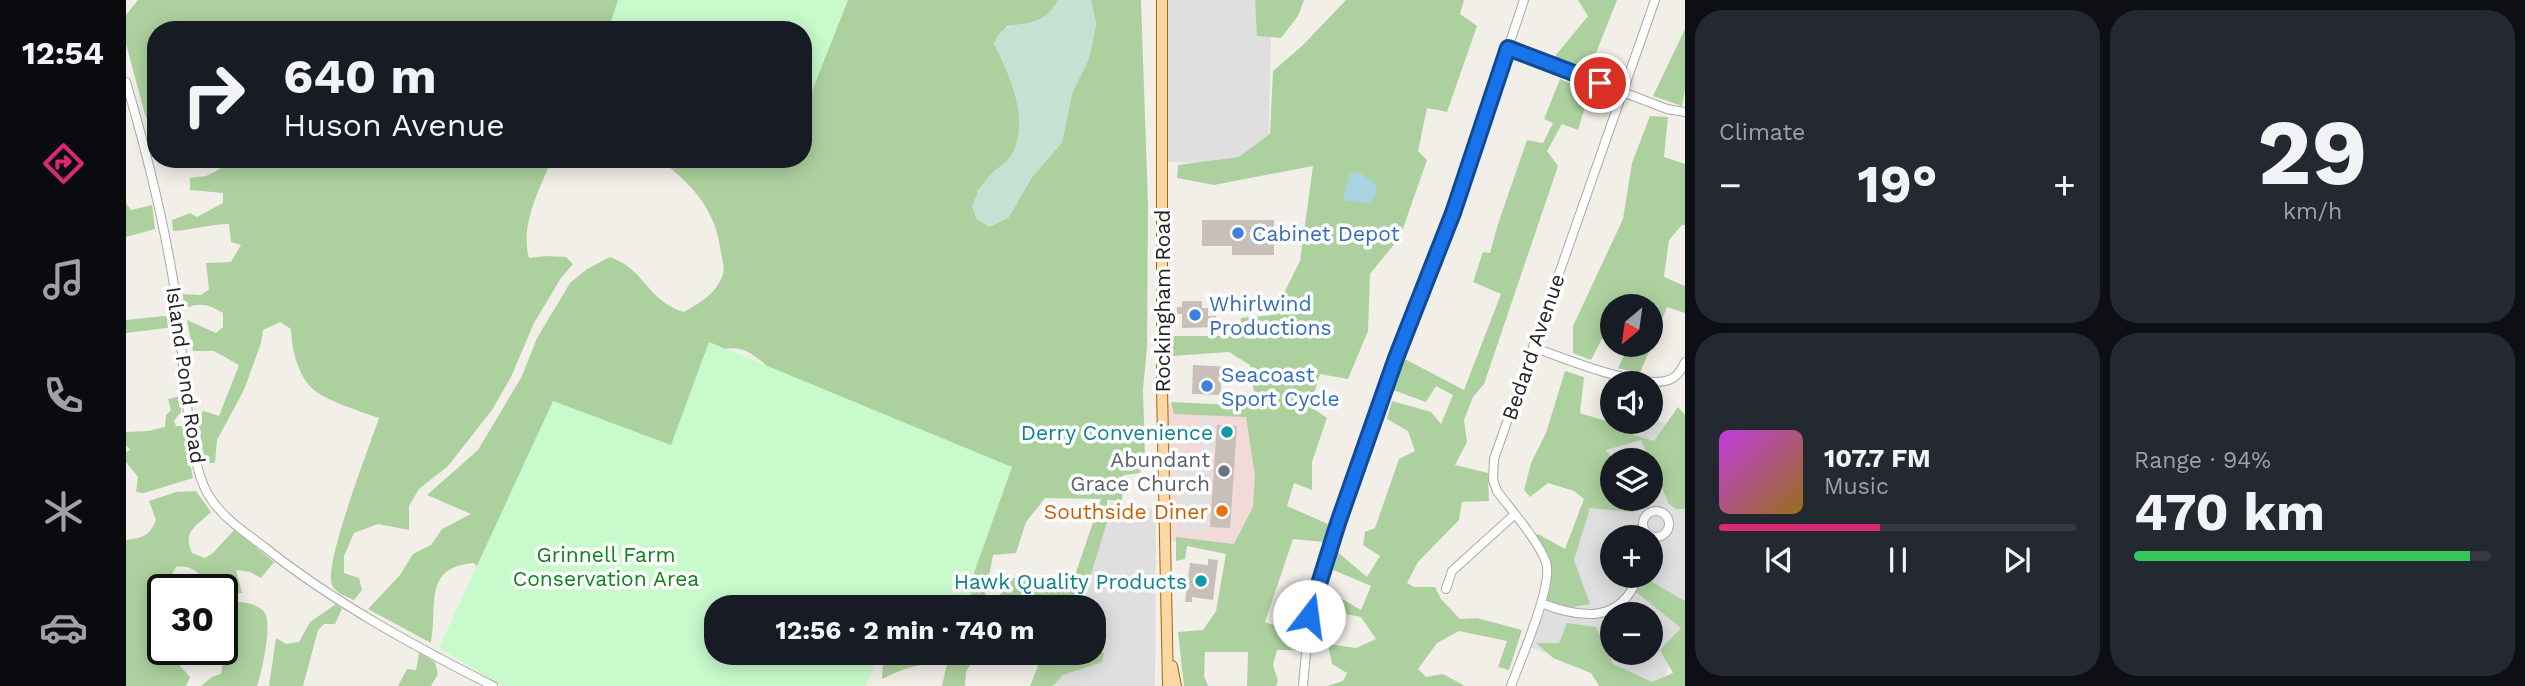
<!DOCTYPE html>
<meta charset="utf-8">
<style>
body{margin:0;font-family:"Work Sans",sans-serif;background:#242831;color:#f1f3f6;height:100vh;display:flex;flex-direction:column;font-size:26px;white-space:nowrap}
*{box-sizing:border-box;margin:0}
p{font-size:23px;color:#9ea1a6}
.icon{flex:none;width:38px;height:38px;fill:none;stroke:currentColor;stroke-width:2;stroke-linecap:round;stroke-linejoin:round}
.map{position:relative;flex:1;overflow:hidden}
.panel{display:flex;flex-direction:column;gap:10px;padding:10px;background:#0d0f14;width:840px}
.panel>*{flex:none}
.top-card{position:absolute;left:21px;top:21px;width:665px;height:147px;border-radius:28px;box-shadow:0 4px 18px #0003;background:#171b24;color:#f1f3f6;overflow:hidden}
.needle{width:46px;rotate:209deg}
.tools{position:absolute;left:1474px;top:294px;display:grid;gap:14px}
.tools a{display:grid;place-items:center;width:63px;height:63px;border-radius:50%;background:#171b24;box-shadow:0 4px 18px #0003;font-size:35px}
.speed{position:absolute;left:21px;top:574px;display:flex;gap:14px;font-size:35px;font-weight:700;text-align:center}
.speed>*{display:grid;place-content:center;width:91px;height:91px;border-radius:50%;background:#171b24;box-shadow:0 4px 18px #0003;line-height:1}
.speed .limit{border:4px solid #111;border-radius:10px;background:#fff;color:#111}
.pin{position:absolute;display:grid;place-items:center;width:60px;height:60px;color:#fff;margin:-30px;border:4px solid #fff;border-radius:50%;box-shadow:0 2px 7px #0007}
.me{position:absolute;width:77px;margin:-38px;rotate:15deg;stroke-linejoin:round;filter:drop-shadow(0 0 5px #0008)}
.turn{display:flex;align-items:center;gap:24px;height:147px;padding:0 21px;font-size:32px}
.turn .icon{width:91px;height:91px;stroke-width:2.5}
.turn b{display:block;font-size:49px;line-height:60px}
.big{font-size:52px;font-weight:700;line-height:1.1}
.panel .widget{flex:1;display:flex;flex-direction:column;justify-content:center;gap:10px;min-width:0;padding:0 24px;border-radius:28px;background:#242831}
.panel .dial{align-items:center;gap:0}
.dial b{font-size:91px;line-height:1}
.song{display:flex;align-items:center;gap:21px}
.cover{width:84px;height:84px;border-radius:10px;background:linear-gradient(135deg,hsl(290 70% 55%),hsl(40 70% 35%))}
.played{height:7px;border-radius:4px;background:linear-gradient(90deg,#db2777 45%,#363941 45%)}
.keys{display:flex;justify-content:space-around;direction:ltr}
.heat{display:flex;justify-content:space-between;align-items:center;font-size:38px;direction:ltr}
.charge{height:10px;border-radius:5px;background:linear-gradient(90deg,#34c759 94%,#363941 0)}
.panel .tiles{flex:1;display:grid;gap:10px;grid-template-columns:repeat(2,1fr)}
.trip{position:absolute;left:578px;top:595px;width:402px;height:70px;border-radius:28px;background:#171b24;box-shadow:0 4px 18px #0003;font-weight:700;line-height:70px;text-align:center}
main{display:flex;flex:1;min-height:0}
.menu{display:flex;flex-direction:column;width:126px;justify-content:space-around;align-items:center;background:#090b0e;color:#9ea1a6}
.menu .icon{width:49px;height:49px}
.menu .selected{color:#db2777}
.menu b{font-size:32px;color:#f1f3f6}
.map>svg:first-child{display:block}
.residential{fill:#e0dfdf;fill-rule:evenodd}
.commercial{fill:#f2dad9}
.forest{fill:#add19e}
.wetland{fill:#c6e0d4}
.park{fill:#c8facc}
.parking{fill:#e2e2e2}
.water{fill:#aad3df}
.building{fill:#c7bfb8}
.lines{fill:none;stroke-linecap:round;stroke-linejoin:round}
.minor-casing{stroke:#a9a9a9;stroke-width:10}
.major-casing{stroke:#a06b00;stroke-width:12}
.minor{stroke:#fff;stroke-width:8}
.major{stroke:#fcd6a4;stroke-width:10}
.route-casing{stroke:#114b97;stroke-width:18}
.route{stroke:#1a73e8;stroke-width:12}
.shop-dot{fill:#3f7fe0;stroke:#fff;stroke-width:2.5}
.culture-dot{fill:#0f9aa8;stroke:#fff;stroke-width:2.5}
.worship-dot{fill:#6b7280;stroke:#fff;stroke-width:2.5}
.food-dot{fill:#e8710a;stroke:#fff;stroke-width:2.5}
.labels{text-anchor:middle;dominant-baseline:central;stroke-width:7;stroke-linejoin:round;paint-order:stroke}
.shop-label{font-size:21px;fill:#366cbe;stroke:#fff;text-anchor:start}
.street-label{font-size:21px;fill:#222;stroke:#fff}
.culture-label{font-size:21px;fill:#0d838f;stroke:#fff;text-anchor:end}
.worship-label{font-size:21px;fill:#5b616d;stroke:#fff;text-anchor:end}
.food-label{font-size:21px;fill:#c56008;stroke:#fff;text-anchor:end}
.park-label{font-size:21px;fill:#0c8416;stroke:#fff}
</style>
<main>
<nav class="menu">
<b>12:54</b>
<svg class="icon selected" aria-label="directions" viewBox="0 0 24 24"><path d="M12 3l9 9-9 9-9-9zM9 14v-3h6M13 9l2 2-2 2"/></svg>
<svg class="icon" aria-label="music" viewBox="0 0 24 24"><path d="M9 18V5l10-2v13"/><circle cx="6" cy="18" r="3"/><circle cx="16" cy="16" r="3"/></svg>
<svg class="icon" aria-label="phone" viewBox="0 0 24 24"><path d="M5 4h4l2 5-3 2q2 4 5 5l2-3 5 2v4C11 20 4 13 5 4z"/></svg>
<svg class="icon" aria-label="climate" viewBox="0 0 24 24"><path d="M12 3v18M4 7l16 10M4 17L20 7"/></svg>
<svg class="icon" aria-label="car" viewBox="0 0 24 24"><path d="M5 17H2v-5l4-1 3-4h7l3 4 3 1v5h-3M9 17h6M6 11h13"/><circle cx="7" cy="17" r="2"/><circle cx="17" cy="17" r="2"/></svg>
</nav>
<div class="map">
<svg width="1559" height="686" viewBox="0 0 1559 686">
<rect width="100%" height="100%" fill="#f2efe9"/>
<!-- residential -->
<path class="residential" d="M1042,0H1146L1142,164L1042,162Z
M1524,417L1559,431V626L1535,686H1504L1404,647L1493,422H1524ZM1486,460H1524V499H1486ZM1486,537H1524V576H1486ZM1486,614H1524V653H1486Z
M984,502L1030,509L1029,686H928L938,653H968V607H952Z"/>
<!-- commercial -->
<path class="commercial" d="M1042,404L1156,412L1140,552L1044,541Z"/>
<!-- forest -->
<path class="forest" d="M12,0H932C921,22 904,24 881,26L868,43C884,75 909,129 881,161C877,166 869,169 865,175C860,180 856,186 851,192L882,218L906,177L936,142L946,93L963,58L970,24L965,0H1015L1022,205L1021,347L1017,389L1019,457L1014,473L998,475L996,501L981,500V522L955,607H870V601L885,578L947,581L975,499L919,498L900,522L890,553L867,555L857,607H820L641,375V366C621,348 612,345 586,351L454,686L348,563C296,567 312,606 305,643L242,609L274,575L287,554L305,545L316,529L345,514L301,495L352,450L396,376L411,338L444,283L461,269L484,257C520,270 521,301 558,312C574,303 591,293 597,274C599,268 596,259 595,253C590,210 567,185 533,159H677V30H30V111L20,118L0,44V15Z
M1129,0H1178L1172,16L1155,38L1131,36Z
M1220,0H1338L1334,14L1351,26L1321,112L1301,108L1292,151L1301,160L1274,237L1244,274L1242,331L1222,379L1194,374L1184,406L1201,418L1186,462V490L1168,483L1161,506L1202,524L1198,542L1167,539L1139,622L1173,634L1170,650H1151L1147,665L1152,681L1150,686H1121L1122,652H1079L1078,676L1082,686H1058L1052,632L1077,630L1090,611L1100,554L1061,546L1059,559L1050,561V537L1108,544L1127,507L1129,476L1120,417L1048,414L1045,402L1130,406L1124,365L1103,352L1046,356L1045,336H1111L1115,318L1147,315L1174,261L1187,166L1088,185L1051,178L1052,165L1113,157L1144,134L1147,71L1176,46Z
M1452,0H1491L1462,73L1425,61L1462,16Z
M1559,29V90L1556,106L1527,96Z
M1434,79L1464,91L1452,130L1436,124L1421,151L1432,166L1358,384L1347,397L1338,420L1341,442L1329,465L1362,473L1363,501L1336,502L1333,520L1292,562L1281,583L1288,587H1309L1315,599L1334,619L1351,618L1396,630L1383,670L1372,667L1381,641L1333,631L1311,643L1292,669L1300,677L1317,674L1339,686H1201L1217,681L1221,673L1206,664L1202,644L1230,648L1250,639L1235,617L1190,608L1197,588L1235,610L1245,586L1205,569L1208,549L1241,577L1254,556L1237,545L1239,532L1249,528L1273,459L1289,451L1282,431L1261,419L1266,401L1305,412L1315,424L1327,395L1310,386L1300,402L1267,390L1277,358L1338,390L1375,294L1347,282L1357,252L1364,253L1372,224L1401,140L1417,143L1427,123L1418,119Z
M1524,116L1542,117L1538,157L1559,164V225H1556L1543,240L1538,277L1559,286V313L1541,307L1514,373L1492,368L1503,345H1524V306H1486V320L1465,360L1447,353V326L1497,219L1506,163Z
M98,159H426C413,191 394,224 403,258L420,256L440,257L447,264L435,278L408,323L385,377L366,410L322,466L293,489L283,506V530L252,524L228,533L218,556V573L233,578L236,590L228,600C220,597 210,593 206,585C197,565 244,445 253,418C236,412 193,399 183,385C171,371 165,346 165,329L154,322L137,330L135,343L118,390L91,440L89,463H79L71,416L78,411L93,416L113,365L88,351H67L61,320L90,333L97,327V313C82,304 73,302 58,309L57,294L75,295L83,289L80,263L105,262L115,245L105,242L103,224C84,224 67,230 47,231L46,220L64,213L71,217L97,203V193L64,190V178L80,176L94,169Z
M0,203L5,210L26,205L29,229L0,237Z
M38,316L47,319L48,327L0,333V320Z
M1439,371L1458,377L1454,413L1483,422L1486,416V422H1507V435L1528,441L1552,407L1559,415V509H1550L1543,504L1515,440L1480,450L1487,460L1486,499H1524V493L1528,503L1507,512L1464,508L1448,560L1464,604L1441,608L1420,599L1424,560L1408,538L1412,534L1439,549L1458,499L1448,491L1422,483L1404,497L1398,490L1405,463L1420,433Z
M55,396V412L48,421L50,426H57L67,478L18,493L10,492L12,477L0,462V452L4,450L0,445V432L22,431L39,427L40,415L45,410L42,399Z
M70,491L85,512C71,526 56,531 66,553L79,558L87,553L108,530L148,562L135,578L124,572L110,570L116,593L96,594V590H85C76,576 68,564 50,567L37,590V649H61L53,657L54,666L64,677L60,686H0V540C16,538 24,536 30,520L23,501L50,492Z
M1518,577L1559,601V686H1473L1465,673L1427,658L1410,643H1433L1441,623L1470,627L1487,664L1526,682L1547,673L1534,650L1555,628L1510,592Z
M114,602C123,603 134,605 139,613C146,627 136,671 131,686H75L86,677L95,674C97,655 106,644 109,628L98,621L96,609L103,604Z
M210,604L216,609L209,624H198L192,630L177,686H143L150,638L160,644L173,642L184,622Z
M968,651L978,653L976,662L937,675L927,686H904L912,666L910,653Z
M293,653L309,662L312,674L305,686H272L281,669L290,670Z
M755,653H851L840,672L839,686H816L821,663C797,662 777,668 756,679L757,658Z"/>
<!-- wetland -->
<path class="wetland" d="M932,0H965L970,24L963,58L946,93L936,142L906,177L882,218L864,227L851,220L846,206C851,193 857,182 866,173C871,168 879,165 883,159C906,124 885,76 868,43C882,9 911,40 932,0Z"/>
<!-- park -->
<path class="park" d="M492,0H722L677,114V30H482Z
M583,342L886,467L844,584L846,607H590V653H753L740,686H376L313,648L427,401L545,445Z"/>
<!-- parking -->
<path class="parking" d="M1074,418H1088L1081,531H1055L1051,454L1074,453Z"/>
<!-- water -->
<path class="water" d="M1232,172L1250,184V195L1244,203L1217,201L1223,174Z"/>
<!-- building -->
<path class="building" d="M1076,220H1148V255H1106V246H1076Z
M1056,301H1076V308H1082V316H1090L1091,327L1056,328V314H1051V307H1056Z
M1067,365L1103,367L1102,378H1095V395L1066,394Z
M1091,425L1111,426L1104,528L1084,527Z
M1082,559L1092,560L1087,600L1066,597V602H1059L1064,563L1082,565Z"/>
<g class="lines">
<defs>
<path id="minor" d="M1382,48L1541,109L1559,112
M0,82C21,153 39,225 50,298C58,348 59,458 83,496C96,517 117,531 137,546C207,602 288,646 367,686
M1407,347C1434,357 1520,392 1545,379C1552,376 1556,369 1559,362
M1517 524a13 13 0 1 1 26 0a13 13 0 1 1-26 0Z
M1320,589L1326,571L1388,515
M1415,603C1453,618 1495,625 1512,576
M1177,686L1184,609L1203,549L1263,379L1327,213L1398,0
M1385,686C1394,661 1428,584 1420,562C1411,539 1386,511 1371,491L1367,480L1368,459L1529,0"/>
<path id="major" d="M1036,0V389L1042,686
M1046,666L1050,686"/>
</defs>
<!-- minor casing -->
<use href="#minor" class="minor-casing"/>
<!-- major casing -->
<use href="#major" class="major-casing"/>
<!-- minor -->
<use href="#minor" class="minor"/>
<!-- major -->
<use href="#major" class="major"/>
</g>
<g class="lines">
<defs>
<path id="route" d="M1183,616L1212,523L1270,358L1327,213L1382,48L1474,83"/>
</defs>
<!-- route casing -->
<use href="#route" class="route-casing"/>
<!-- route -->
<use href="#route" class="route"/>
</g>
<!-- markers -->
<g class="shop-dot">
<circle cx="1112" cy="233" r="7"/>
<circle cx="1069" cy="315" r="7"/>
<circle cx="1081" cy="386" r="7"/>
</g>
<g class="culture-dot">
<circle cx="1101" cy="432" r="7"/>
<circle cx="1075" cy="581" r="7"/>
</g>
<circle class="worship-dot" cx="1098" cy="471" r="7"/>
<circle class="food-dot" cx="1096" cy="511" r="7"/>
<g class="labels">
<!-- shop labels -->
<g class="shop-label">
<text x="1126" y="233">Cabinet Depot</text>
<text x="1083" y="303">Whirlwind<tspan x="1083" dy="24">Productions</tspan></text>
<text x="1095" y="374">Seacoast<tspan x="1095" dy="24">Sport Cycle</tspan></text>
</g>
<!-- street labels -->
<g class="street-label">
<text transform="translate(1036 301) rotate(-90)">Rockingham Road</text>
<text transform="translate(1407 347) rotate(-71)">Bedard Avenue</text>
<text transform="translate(60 375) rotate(82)">Island Pond Road</text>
</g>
<!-- culture labels -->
<g class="culture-label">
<text x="1087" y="432">Derry Convenience</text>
<text x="1061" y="581">Hawk Quality Products</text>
</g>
<!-- worship labels -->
<g class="worship-label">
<text x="1084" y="459">Abundant<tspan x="1084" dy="24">Grace Church</tspan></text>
</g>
<!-- food labels -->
<g class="food-label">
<text x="1082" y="511">Southside Diner</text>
</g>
<!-- park labels -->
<g class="park-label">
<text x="480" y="554">Grinnell Farm<tspan x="480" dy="24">Conservation Area</tspan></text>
</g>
</g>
</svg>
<div class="tools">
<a><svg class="needle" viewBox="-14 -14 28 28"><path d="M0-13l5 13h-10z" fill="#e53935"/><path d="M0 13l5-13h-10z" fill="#9ea1a6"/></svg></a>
<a><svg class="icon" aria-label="sound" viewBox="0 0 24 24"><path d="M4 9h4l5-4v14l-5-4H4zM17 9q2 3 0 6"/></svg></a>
<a><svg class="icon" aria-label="layers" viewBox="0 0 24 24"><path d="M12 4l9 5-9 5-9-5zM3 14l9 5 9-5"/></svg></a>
<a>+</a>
<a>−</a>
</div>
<div class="speed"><div class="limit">30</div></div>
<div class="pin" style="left:1474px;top:83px;background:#d93025"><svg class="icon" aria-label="arrive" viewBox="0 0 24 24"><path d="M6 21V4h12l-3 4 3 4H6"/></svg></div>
<svg class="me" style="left:1183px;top:616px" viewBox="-20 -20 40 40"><circle r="19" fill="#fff"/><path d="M0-13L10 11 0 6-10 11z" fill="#1a73e8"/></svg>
<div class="trip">12:56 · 2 min · 740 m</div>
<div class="top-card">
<div class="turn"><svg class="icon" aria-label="right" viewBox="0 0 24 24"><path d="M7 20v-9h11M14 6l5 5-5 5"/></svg><div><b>640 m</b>Huson Avenue</div></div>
</div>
</div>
<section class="panel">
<div class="tiles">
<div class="widget"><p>Climate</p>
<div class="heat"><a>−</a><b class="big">19°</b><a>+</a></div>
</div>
<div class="widget dial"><b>29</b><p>km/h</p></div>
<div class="widget">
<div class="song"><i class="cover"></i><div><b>107.7 FM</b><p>Music</p></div></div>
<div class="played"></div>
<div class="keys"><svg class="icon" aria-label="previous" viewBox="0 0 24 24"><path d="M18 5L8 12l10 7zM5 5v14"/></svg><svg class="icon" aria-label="pause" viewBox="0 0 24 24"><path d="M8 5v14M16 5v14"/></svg><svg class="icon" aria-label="next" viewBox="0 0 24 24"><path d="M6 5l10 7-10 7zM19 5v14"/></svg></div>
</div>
<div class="widget"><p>Range · 94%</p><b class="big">470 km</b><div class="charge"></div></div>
</div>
</section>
</main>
